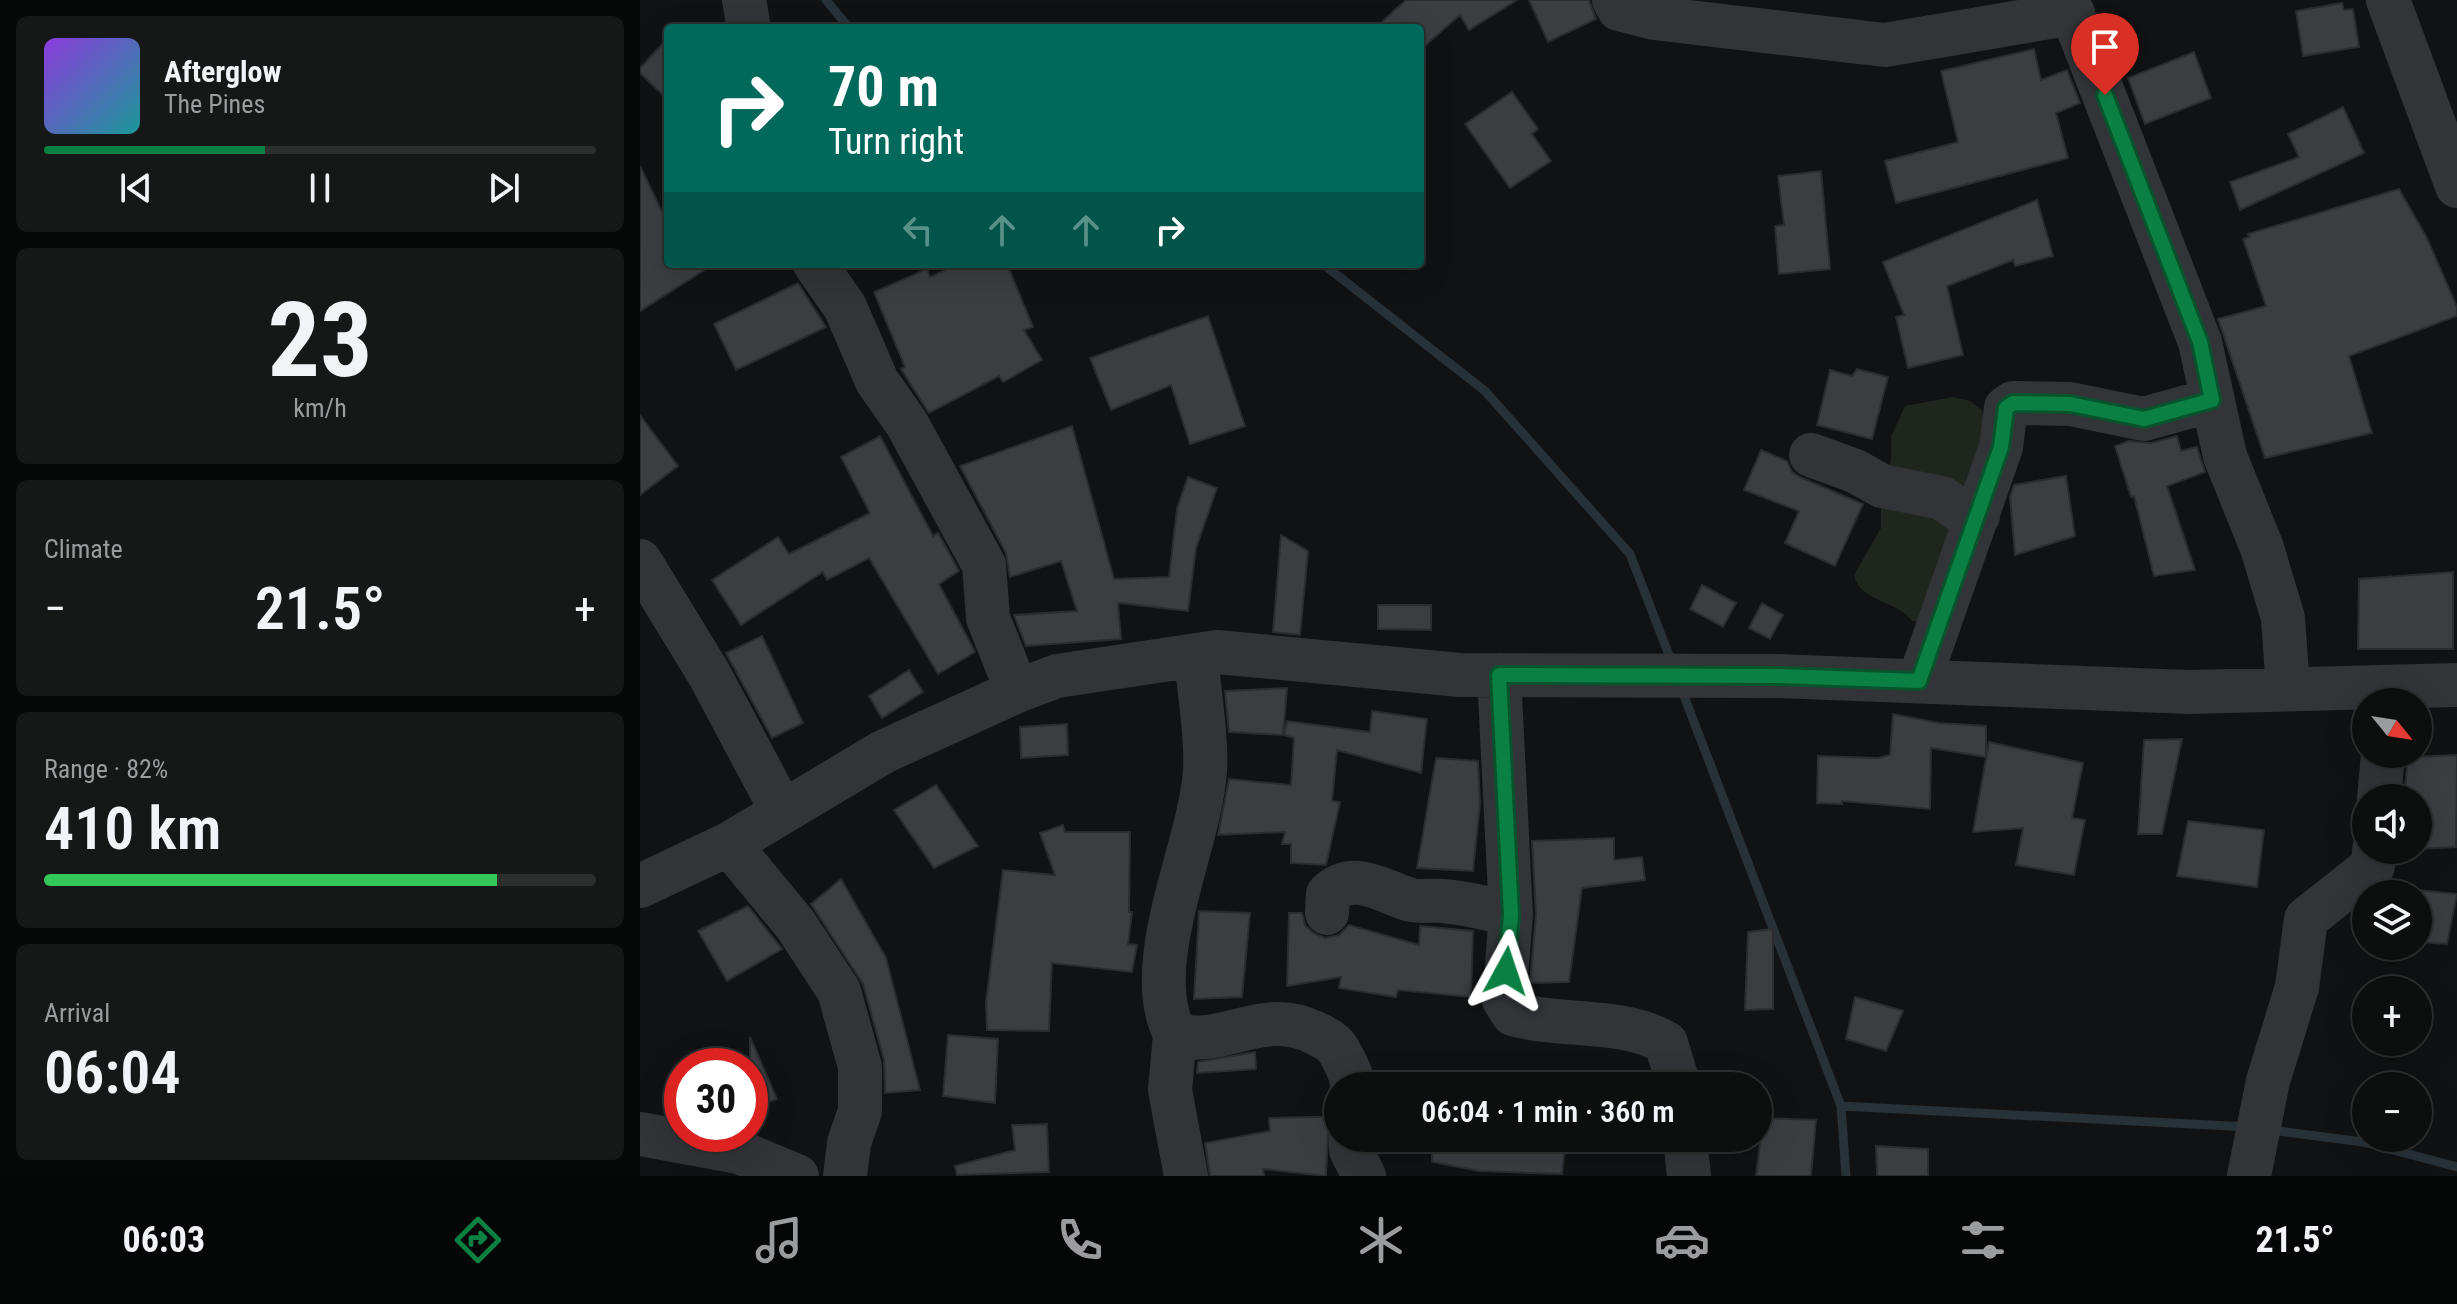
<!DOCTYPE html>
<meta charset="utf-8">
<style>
body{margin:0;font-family:"Roboto Condensed",sans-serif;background:#161717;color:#f1f3f6;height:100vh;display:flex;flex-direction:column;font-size:30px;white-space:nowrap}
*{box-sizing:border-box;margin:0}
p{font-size:26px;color:#9a9c9e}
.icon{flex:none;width:44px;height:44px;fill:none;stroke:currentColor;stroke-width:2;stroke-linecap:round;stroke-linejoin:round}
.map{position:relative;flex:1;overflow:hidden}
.details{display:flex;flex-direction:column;gap:16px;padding:16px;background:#070808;width:640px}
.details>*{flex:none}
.top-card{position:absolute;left:24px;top:24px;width:760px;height:244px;border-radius:8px;box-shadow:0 8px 32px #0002,0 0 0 2px #2d2e2e;background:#00695c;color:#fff;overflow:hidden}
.needle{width:52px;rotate:120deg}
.fabs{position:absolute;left:1712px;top:688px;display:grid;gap:16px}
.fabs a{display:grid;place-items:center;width:80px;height:80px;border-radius:50%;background:#0d0e0e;box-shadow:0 8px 32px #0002,0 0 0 2px #2d2e2e;font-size:40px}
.speed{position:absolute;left:24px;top:1048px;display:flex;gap:16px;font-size:40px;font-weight:700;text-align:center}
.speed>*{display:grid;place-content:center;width:104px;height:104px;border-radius:50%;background:#0d0e0e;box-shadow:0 8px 32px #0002,0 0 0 2px #2d2e2e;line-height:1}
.speed .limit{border:12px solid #d22;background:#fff;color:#111}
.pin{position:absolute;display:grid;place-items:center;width:68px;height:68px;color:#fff;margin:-82px -34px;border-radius:50% 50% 50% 0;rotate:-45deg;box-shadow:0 0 8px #0007}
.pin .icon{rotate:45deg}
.me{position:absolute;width:88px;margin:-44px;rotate:5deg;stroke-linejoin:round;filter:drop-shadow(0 0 6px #0008)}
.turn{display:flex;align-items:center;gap:28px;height:168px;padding:0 32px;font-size:36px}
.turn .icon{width:104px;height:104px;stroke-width:2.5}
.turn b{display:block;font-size:56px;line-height:68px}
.lanes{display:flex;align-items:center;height:76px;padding:0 32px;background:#0003;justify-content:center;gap:40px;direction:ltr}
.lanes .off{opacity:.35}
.big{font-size:60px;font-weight:600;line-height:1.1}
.details .card{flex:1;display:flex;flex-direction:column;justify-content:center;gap:12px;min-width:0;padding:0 28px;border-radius:12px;background:#161717}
.details .dial{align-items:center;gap:0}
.dial b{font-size:104px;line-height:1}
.song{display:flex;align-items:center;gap:24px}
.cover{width:96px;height:96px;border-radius:12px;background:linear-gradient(135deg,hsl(270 70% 55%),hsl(180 70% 35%))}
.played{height:8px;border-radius:4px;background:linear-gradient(90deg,#0b8043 40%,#2d2e2e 40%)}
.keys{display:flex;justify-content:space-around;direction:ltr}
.heat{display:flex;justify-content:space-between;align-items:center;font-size:44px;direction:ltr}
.charge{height:12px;border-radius:6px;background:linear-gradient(90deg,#34c759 82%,#2d2e2e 0)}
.trip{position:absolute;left:684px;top:1072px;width:448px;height:80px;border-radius:40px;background:#0d0e0e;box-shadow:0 8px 32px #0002,0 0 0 2px #2d2e2e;font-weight:600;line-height:80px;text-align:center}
.tab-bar{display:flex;height:128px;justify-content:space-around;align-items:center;background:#050606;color:#9a9c9e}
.tab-bar .icon{width:56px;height:56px}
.tab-bar .active{color:#0b8043}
.tab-bar b{font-size:36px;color:#f1f3f6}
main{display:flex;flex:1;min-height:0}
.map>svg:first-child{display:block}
.green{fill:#1e261e}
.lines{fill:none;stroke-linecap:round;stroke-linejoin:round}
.stream{stroke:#273138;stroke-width:9}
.building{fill:#3b3d41;stroke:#2b2c2f;stroke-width:2}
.minor{stroke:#323438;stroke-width:44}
.route-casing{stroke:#07532c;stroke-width:20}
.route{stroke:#0b8043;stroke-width:14}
</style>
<main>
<section class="details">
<div class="card">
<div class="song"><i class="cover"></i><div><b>Afterglow</b><p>The Pines</p></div></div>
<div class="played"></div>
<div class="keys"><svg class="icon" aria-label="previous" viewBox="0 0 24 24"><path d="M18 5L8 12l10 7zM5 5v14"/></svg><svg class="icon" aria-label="pause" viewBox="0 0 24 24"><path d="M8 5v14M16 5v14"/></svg><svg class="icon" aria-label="next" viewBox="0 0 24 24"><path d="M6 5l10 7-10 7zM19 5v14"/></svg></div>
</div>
<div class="card dial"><b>23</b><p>km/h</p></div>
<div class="card"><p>Climate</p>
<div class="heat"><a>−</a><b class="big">21.5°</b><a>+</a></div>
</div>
<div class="card"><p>Range · 82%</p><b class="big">410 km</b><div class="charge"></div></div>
<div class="card"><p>Arrival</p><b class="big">06:04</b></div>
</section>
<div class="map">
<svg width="1817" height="1176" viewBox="0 0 1817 1176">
<rect width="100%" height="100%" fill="#111213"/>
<!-- green -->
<path class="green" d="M1313,397L1330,401L1342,410L1346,429L1279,622L1272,621C1258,600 1220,603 1214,575L1241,528V497L1251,460V437L1265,406Z"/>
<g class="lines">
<!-- stream -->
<path class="stream" d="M186,0L209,28
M683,264L845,391L990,554L1032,663
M1041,688L1201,1106L1206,1176
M1201,1106L1609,1127
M1631,1130L1723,1142L1817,1167"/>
</g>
<!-- building -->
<path class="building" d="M766,0H877L829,30L820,15L780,50V28H735Z
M889,0H949L956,19L908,42Z
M1702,3L1704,10L1713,9L1719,47L1663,56L1656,11Z
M28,38V100L0,73V68Z
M1394,49L1401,80L1427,70L1440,103L1416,113L1428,158L1256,203L1245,161L1318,142L1301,71Z
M1554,52L1571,98L1505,124L1488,78Z
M872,92L898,129L892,134L911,161L870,188L825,124Z
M1703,107L1724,153L1600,210L1590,182L1659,157L1648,134Z
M0,166L28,224V264H74L0,311Z
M1181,171L1190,269L1139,274L1135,226L1144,225L1138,176Z
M1759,189L1787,238L1817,307V316L1709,356L1732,433L1625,458L1578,319L1626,306L1603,239L1610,237L1608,234Z
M1397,200L1413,256L1375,266L1373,260L1307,286L1323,355L1268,368L1256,317L1264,315L1243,262Z
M319,264H367L393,327L384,330L402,360L363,382L359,376L289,413L261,369L265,367L234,292L287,269L290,277Z
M158,283L186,327L96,370L74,324Z
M568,316L605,426L550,444L531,385L471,410L450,358Z
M1217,369L1248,377L1232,439L1177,425L1190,370L1212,376Z
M0,415L38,466L0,495Z
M432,426L474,579L529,577L537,509L548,477L577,488L556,548L548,611L478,603L481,639L386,646L374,615L437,611L421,561L370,577L366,553L320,466Z
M240,436L293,536L298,533L319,571L299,584L335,652L298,674L229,558L187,580L183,572L101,625L72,580L138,537L149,554L230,513L201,457Z
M1537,436L1541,451L1557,447L1565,472L1527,486L1555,570L1514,576L1494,496L1491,497L1475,446L1489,441L1511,443Z
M1121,450L1147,461L1152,472L1162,478L1223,504L1195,566L1145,543L1159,511L1104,490Z
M1426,476L1435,536L1375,555L1370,497L1374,485Z
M641,535L668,551L660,635L633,632Z
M1813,572V649H1718L1719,579Z
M1062,585L1096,603L1083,627L1050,609Z
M1122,603L1143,615L1130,639L1109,628Z
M738,605H791V630L738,629Z
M122,636L163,723L132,738L86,653Z
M269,670L283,692L242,718L229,696Z
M647,688L643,735L589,732L585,691Z
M732,711L787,719L781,773L697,750L692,801L700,802L686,865L651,863V844H642L645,832L578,835L589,779L651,785L654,738L644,735L647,721L730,732Z
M1253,714L1299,723L1346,726V757L1291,748L1290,809L1202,801V804L1177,803L1178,756L1238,758L1250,755Z
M427,724L428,755L381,758L380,727Z
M1542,739L1522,834H1498L1504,740Z
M1349,742L1443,763L1432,818L1445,820L1434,875L1376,865L1383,828L1333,832Z
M1817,755L1816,847L1778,849V798H1764L1768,757Z
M796,758L838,761L840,804L833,871L777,868Z
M296,785L338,846L294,868L254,810Z
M1548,821L1624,830L1617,887L1537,876Z
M423,825L425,832H490L489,912H492L488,944L497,945L492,972L412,963L409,1031L347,1030L346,1002L363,870L415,875L400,833Z
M974,838V860L1002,857L1005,880L942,888L929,982L890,983L896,914L892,841Z
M201,879L246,958L280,1090L245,1093L244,1060L223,984L171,904Z
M1778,890L1817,894L1807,944L1778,942Z
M108,906L142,949L87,981L58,931Z
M559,911L610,913L602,997L554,999Z
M649,913H662L665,925L673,933L685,938L699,935L709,925L779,945L780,926L833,931L831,997L758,990L756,997L699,988L701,977L647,986Z
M1133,929V1009L1105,1010L1108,932Z
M1215,997L1263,1011L1246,1051L1206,1039Z
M308,1035L358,1039L355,1103L303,1096Z
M110,1037L137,1099L110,1109Z
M615,1052L616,1069L557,1073L558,1062Z
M672,1117H689L686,1176L623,1169L624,1176H570L565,1143L630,1131L629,1118Z
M1123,1118L1176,1120L1171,1176H1116Z
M407,1124L409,1172L317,1175L315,1166L375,1150L372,1125Z
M792,1138H926L922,1174L839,1171L792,1162Z
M1236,1146L1288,1149V1176H1237Z"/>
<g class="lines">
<!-- minor -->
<path class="minor" d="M104,0L109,28
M974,0L979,9L1014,18L1245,45L1433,13
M1427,0L1560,342L1585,456L1622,548L1643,618L1648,689
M1748,0L1817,186
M175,264L205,307L237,381L267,424L344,565L348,618L377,691
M1171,455L1215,471L1242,486L1302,498L1323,513L1338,516
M0,561L69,674L142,811
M556,655C559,693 567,734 565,771C560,846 499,964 535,1034C580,1050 623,1006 675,1033C685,1038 693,1041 699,1051C705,1063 712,1072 712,1086
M859,675L871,915L864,1000L873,1014C922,1028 982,1017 1026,1043L1039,1086
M1279,681L1361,447L1366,408L1373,403L1430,404L1504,419L1572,400
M1739,798L1743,754
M89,844L155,924L199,991L220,1067V1111L209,1143L205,1176
M0,886L89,844L243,752L377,691L417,676L577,652L820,675L1136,676L1549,692L1817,685
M687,913L688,894C714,869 743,892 771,900C781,902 793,900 803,901C827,903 848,908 871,915
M535,1034L530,1090L546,1176
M0,1134L99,1152L157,1176
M711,1138V1150L724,1176
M1045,1138L1049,1176
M1609,1176L1628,1081L1657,987L1666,919L1733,866L1734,850"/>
</g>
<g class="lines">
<defs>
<path id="route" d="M866,971L871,915L859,675L1136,676L1279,681L1361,447L1366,408L1373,403L1430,404L1504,419L1572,400L1560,342L1465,95"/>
</defs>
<!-- route casing -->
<use href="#route" class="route-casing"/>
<!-- route -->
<use href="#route" class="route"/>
</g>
</svg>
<div class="fabs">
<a><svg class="needle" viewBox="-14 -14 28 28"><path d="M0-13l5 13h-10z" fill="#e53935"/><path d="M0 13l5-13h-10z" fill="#9a9c9e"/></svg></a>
<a><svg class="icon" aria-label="sound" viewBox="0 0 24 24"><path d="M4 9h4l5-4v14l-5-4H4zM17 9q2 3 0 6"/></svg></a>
<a><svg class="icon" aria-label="layers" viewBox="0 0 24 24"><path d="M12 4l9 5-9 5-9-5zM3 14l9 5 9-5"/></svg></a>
<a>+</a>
<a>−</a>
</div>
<div class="speed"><div class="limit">30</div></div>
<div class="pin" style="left:1465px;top:95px;background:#d93025"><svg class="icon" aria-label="arrive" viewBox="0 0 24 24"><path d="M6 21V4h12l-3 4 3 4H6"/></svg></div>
<svg class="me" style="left:866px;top:971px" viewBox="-20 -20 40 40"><path d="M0-17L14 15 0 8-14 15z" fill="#0b8043" stroke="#fff" stroke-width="4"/></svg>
<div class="trip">06:04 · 1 min · 360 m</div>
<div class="top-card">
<div class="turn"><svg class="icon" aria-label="right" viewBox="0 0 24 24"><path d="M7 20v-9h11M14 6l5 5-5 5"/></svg><div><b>70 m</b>Turn right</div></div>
<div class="lanes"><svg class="icon off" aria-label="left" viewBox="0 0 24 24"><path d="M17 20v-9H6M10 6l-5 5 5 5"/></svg><svg class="icon off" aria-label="ahead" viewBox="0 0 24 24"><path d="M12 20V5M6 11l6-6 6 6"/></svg><svg class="icon off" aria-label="ahead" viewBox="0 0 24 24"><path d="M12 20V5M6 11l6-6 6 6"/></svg><svg class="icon" aria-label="right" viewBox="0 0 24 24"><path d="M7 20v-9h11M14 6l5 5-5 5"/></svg></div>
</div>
</div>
</main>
<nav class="tab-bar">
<b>06:03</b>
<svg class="icon active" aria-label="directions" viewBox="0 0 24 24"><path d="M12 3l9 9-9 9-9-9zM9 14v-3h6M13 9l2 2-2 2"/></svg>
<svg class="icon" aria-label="music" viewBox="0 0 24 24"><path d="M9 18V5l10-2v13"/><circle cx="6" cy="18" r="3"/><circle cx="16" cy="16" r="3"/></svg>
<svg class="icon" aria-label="phone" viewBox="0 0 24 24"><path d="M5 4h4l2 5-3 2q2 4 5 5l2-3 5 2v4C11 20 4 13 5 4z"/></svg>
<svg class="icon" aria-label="climate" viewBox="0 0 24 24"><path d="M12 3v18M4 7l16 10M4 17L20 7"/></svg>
<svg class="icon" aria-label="car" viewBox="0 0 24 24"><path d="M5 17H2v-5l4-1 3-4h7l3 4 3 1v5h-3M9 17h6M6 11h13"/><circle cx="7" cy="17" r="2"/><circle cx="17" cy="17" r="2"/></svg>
<svg class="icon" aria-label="filters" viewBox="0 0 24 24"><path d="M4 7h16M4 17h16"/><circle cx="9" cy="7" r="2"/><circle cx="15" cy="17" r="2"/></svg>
<b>21.5°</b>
</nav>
